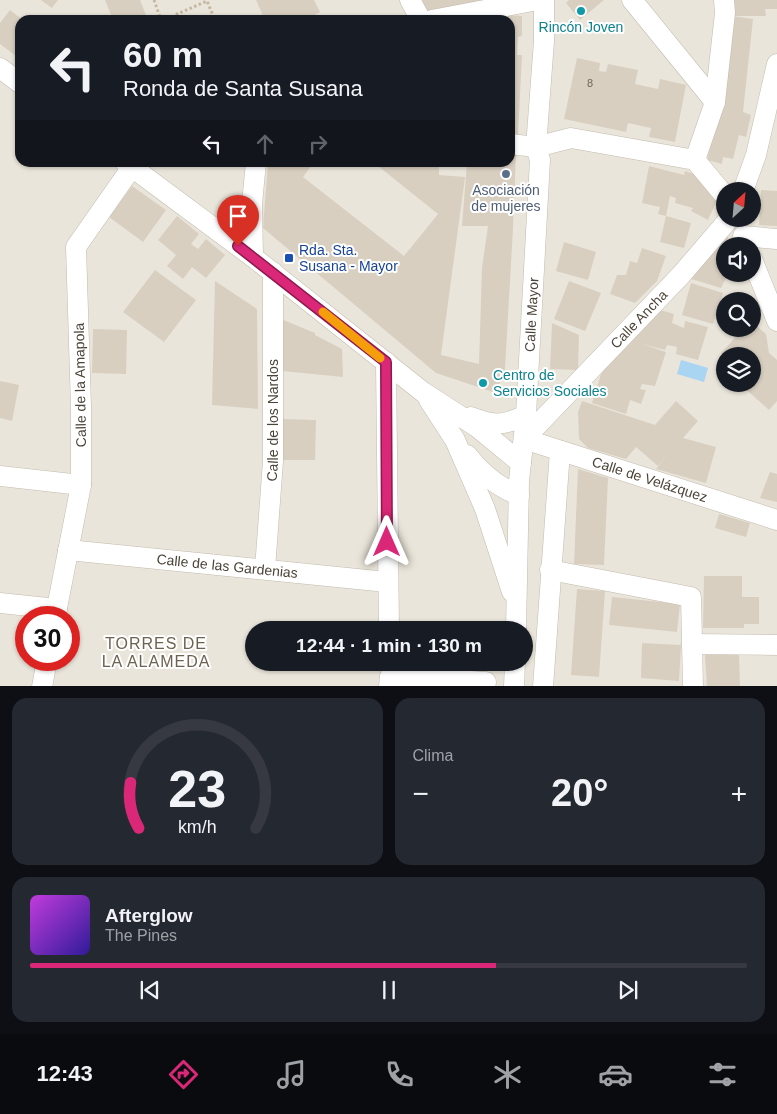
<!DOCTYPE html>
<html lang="es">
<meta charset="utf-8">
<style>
body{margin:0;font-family:Arial,sans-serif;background:#242831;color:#f1f3f6;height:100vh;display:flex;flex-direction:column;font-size:19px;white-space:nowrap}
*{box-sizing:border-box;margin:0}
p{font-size:16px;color:#9ea1a6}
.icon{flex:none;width:28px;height:28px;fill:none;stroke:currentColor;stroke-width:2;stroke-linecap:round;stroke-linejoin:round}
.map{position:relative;height:686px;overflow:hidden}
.side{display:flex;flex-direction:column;gap:12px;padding:12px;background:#0d0f14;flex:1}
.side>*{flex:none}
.guide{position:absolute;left:15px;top:15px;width:500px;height:152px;border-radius:15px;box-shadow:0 1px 4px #0004;background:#171b24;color:#f1f3f6;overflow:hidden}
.needle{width:32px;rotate:26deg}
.fabs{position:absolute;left:716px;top:182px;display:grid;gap:10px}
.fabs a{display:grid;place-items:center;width:45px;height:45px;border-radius:50%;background:#171b24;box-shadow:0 1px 4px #0004;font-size:25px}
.speed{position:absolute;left:15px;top:606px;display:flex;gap:10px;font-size:25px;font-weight:700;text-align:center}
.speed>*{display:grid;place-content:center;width:65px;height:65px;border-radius:50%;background:#171b24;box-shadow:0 1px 4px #0004;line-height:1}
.speed .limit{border:8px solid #d22;background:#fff;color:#111}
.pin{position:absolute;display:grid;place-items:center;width:42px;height:42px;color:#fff;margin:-51px -21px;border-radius:50% 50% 50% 0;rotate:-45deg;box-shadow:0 0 5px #0007}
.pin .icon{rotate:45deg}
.me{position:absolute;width:55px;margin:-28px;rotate:0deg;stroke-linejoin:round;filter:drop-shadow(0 0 4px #0008)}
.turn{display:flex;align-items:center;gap:18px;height:105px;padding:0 25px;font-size:22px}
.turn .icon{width:65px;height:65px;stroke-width:2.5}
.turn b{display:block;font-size:35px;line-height:42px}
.lanes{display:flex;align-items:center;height:48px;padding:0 25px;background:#0003;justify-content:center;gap:25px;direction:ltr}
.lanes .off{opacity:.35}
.big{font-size:38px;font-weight:800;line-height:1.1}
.side .widget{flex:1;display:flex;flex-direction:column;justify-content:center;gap:8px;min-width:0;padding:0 18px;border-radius:15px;background:#242831}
.side .dial{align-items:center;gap:0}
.dial svg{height:130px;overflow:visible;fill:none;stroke:#363941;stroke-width:7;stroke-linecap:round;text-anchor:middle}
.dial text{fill:#f1f3f6;stroke:none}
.song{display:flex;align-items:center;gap:15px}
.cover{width:60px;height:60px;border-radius:8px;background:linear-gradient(135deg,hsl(290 70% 55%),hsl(250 70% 35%))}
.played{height:5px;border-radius:2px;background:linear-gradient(90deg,#db2777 65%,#363941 65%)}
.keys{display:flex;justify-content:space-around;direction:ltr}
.heat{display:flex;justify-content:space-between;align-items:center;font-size:28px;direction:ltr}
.side .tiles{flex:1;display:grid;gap:12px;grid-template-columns:1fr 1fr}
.widget:last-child{grid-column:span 2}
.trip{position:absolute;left:245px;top:621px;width:288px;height:50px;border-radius:25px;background:#171b24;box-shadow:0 1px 4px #0004;font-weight:800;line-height:50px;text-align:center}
.dock{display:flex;height:80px;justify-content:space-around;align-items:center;background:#090b0e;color:#9ea1a6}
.dock .icon{width:35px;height:35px}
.dock .on{color:#db2777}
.dock b{font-size:22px;color:#f1f3f6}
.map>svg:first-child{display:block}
.residential{fill:#eae5da;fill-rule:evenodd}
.water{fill:#a9d4f2}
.building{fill:#d8cfc1}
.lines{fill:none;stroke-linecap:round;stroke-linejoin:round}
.minor-casing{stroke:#c2bbae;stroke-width:21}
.path{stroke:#c4b79f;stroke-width:3;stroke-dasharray:2.5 2.5;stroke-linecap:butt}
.minor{stroke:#fff;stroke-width:20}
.route-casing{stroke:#8e194d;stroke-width:12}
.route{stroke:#db2777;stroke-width:9}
.slow{stroke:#f59e0b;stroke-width:9}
.culture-dot{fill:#0f9aa8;stroke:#fff;stroke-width:2}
.service-dot{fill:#5c6f8a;stroke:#fff;stroke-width:2}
.transit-dot{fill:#1a4fb4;stroke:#fff;stroke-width:2}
.labels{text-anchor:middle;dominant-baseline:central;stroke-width:4;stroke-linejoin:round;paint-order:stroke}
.number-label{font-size:11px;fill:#6e675b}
.culture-label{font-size:14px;fill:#0d838f;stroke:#fff}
.service-label{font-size:14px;fill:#4e5e75;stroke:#fff}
.transit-label{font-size:14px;fill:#164399;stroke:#fff;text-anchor:start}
.street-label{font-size:14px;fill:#4b4439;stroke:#fff}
.quarter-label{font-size:16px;letter-spacing:1px;fill:#6e6250;stroke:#fff}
</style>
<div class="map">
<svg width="777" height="687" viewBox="0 0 777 687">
<rect width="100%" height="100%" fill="#f6f3ec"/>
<!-- residential -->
<path class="residential" d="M0,0H777V686L0,687ZM20,20H510V162H20ZM725,191H752V219H725ZM725,246H752V274H725ZM725,301H752V329H725ZM725,356H752V384H725ZM26,618H69V660H26ZM254,630H524V662H254Z"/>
<!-- water -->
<path class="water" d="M681,360L708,368L704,382L677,374Z"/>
<!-- building -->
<path class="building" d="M41,0H58L52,8Z
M105,0H140L148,20H113Z
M256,0H314L320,12L305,20H265Z
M418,0H487V1L423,11Z
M569,0H604L580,20L566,3Z
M732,0H777V9H765L766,16H732L753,19L743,112L751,115L746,137L739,135L733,159L723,157L722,164L707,160L720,107Z
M10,10L23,20H20V59L0,44V23Z
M489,14L522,16V36L518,37L517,55H522L518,136L510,135V20H488Z
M577,58L600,63L599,71L606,72L608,64L638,70L635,84L658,89L660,79L686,85L675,142L649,137L651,128L628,123L626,132L564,119Z
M510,153H516L513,228L505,369L496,393L436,373L263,228L268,162H314L303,177L404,256L438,214L373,162H439V175L465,177L441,355L479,364L482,268L488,226H462L467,162H510Z
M649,166L684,175L685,171L703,177L719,196L708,220L691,211L693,208L675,203L676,198L670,196L666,216L658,214L660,207L642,203Z
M132,186L166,210L143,242L109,217Z
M761,190L777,191V226L759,225Z
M177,216L199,234L191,244L198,249L206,239L225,255L206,278L192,267L183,279L167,266L176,255L158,240Z
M666,216L691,223L684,248L660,242Z
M727,236L732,246H725V274H728L721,288L688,278Z
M564,242L596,252L588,280L556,271Z
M642,248L666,256L657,281L635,303L610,294L617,275H626L630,261L637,263Z
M155,270L196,300L164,342L123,312Z
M215,281L257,309L258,409L212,405Z
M569,281L601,293L585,331L554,319Z
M691,283L723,293L713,324L682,315Z
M657,309L674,314L672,323L684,328L685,321L708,327L698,360L676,354L677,347L667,345L665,350L642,344L666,352L655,386L642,384L640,389L646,390L641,404L630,400L626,414L592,403L602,371Z
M281,319L315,333V335L342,349L343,377L282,371Z
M752,322L766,334L769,353L777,360V401L769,410L741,385L752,384V356H725L721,353L743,329H752Z
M552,323L579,335L578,370L550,369Z
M725,326V329H742L737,334L721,330Z
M93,329L127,330L126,374L92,373Z
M0,381L19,385L12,421L0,418Z
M582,401L655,425L676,401L698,421L683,438L716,447L706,483L656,469L670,452L658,466L636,447L626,459L588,448L579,439L578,412Z
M283,419L316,420L315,460H283Z
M578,469L608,478L604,565L574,564Z
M770,472L777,474V502L760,498Z
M719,514L750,523L746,537L715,528Z
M704,576H742V597H759V624H744V628H703Z
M577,589L605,591L599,677L571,675Z
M612,597L680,604L677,632L609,625Z
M642,643L681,645L679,681L641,678Z
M739,654L740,687H707L705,655Z"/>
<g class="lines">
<defs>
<g id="minor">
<path d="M410,0L421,20"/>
<path d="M632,0L715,102"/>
<path d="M432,20L538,0"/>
<path d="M0,68L20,83"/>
<path d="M510,144L536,147L571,138L695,160L725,196"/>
<path d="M695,160L715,102L725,13L724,0"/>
<path d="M125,162L253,257L423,392L477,427L521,463"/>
<path d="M743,191L756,155L777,64"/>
<path d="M743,236L777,239"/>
<path d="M253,257L252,204L256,162"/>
<path d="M752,259L777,321"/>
<path d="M386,362L389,630"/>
<path d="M429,400L455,440L485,509L512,592"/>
<path d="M471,417C495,426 503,426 526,415"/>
<path id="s1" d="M524,439L681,275L729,219"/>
<path id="s2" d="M524,439L777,520"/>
<path d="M467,455C481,473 497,487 519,495"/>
<path d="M0,476L81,485"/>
<path id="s3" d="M68,550L387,582"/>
<path id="s4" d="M265,569L273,461V272"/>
<path d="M550,570L691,597L693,687"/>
<path d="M0,603L57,609"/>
<path d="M55,618L81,485V407L76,247L132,167L138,162"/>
<path id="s5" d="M516,630L519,481L526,415L540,160L536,147L544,41V0"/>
<path d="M692,644L777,645"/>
<path d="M42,687L47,660"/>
<path d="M389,687L390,676L486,682L485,687"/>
<path d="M514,687L515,662"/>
<path d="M543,687L560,451"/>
</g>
</defs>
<!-- minor casing -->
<use href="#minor" class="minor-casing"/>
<!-- path -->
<path class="path" d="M154,0L161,20
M179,20L177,14L207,1L215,20"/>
<!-- minor -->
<use href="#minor" class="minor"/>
</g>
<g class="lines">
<defs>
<path id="route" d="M238,246L386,362L387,542"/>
</defs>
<!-- route casing -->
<use href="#route" class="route-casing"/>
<!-- route -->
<use href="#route" class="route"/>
<!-- slow -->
<path class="slow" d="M323,312L380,358"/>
</g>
<!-- markers -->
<g class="culture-dot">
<circle cx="581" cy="11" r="5"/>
<circle cx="483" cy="383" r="5"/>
</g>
<circle class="service-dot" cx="506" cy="174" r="5"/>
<rect class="transit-dot" x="284" y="253" width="10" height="10" rx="2.5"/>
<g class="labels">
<!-- number labels -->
<g class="number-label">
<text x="590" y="83">8</text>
</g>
<!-- culture labels -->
<g class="culture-label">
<text x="581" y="27">Rincón Joven</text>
<text x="493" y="375" text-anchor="start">Centro de<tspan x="493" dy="16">Servicios Sociales</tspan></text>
</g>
<!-- service labels -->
<g class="service-label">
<text x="506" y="190">Asociación<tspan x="506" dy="16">de mujeres</tspan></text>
</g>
<!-- transit labels -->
<g class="transit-label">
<text x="299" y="250">Rda. Sta.<tspan x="299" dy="16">Susana - Mayor</tspan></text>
</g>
<!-- street labels -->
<g class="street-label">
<text stroke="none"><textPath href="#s5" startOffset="316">Calle Mayor</textPath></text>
<text stroke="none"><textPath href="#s1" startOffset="166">Calle Ancha</textPath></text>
<text transform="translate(80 385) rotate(-91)">Calle de la Amapola</text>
<text stroke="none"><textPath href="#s4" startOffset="149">Calle de los Nardos</textPath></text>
<text stroke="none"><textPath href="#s2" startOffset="132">Calle de Velázquez</textPath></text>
<text stroke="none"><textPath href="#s3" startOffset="160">Calle de las Gardenias</textPath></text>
</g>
<!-- quarter labels -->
<g class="quarter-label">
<text x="156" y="643">TORRES DE<tspan x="156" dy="18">LA ALAMEDA</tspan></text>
</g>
</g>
</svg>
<div class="fabs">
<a><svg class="needle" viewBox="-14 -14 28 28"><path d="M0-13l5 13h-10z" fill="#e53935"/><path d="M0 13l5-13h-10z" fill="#9ea1a6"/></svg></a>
<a><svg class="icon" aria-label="sound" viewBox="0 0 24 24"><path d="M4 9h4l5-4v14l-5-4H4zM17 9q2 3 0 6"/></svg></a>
<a><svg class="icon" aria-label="search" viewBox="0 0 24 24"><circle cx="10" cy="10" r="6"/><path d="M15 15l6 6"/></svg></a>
<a><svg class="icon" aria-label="layers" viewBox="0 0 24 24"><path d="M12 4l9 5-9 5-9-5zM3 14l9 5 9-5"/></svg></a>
</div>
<div class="speed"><div class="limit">30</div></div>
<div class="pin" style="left:238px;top:246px;background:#d93025"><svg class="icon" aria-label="arrive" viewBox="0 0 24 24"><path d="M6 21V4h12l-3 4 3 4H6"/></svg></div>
<svg class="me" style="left:387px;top:542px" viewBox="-20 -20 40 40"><path d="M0-17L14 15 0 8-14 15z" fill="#db2777" stroke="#fff" stroke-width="4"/></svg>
<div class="trip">12:44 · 1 min · 130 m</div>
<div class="guide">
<div class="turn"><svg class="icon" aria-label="left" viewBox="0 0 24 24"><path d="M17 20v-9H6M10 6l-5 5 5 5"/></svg><div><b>60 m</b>Ronda de Santa Susana</div></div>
<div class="lanes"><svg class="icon" aria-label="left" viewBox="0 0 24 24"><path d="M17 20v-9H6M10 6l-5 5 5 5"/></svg><svg class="icon off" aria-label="ahead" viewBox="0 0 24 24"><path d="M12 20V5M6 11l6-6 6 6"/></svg><svg class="icon off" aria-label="right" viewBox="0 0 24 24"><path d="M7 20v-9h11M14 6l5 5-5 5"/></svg></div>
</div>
</div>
<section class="side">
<div class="tiles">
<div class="widget dial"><svg viewBox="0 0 100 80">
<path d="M14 69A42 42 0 1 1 86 69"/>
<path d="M14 69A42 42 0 0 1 9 41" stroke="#db2777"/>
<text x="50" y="56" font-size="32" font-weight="700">23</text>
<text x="50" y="72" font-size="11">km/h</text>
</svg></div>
<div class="widget"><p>Clima</p>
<div class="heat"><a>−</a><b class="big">20°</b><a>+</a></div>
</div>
<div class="widget">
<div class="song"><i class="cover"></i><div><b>Afterglow</b><p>The Pines</p></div></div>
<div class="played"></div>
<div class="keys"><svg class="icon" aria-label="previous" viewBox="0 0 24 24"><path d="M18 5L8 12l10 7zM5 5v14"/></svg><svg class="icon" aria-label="pause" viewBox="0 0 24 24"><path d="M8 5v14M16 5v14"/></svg><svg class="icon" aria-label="next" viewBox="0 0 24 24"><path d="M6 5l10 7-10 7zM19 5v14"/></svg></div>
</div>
</div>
</section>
<nav class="dock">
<b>12:43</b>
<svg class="icon on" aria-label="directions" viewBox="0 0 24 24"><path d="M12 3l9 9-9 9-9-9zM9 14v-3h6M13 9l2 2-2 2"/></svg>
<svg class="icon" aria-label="music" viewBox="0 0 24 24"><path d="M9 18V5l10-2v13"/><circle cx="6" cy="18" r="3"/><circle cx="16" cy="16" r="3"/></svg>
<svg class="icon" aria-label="phone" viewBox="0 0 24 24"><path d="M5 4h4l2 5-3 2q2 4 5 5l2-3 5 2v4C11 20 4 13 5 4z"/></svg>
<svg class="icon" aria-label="climate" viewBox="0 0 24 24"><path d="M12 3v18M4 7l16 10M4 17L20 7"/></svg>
<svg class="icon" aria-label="car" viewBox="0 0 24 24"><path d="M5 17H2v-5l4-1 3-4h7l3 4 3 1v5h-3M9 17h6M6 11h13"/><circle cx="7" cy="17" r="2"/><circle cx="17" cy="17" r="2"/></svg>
<svg class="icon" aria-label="filters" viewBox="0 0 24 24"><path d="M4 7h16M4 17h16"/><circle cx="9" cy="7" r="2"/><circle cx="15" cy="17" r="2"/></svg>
</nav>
